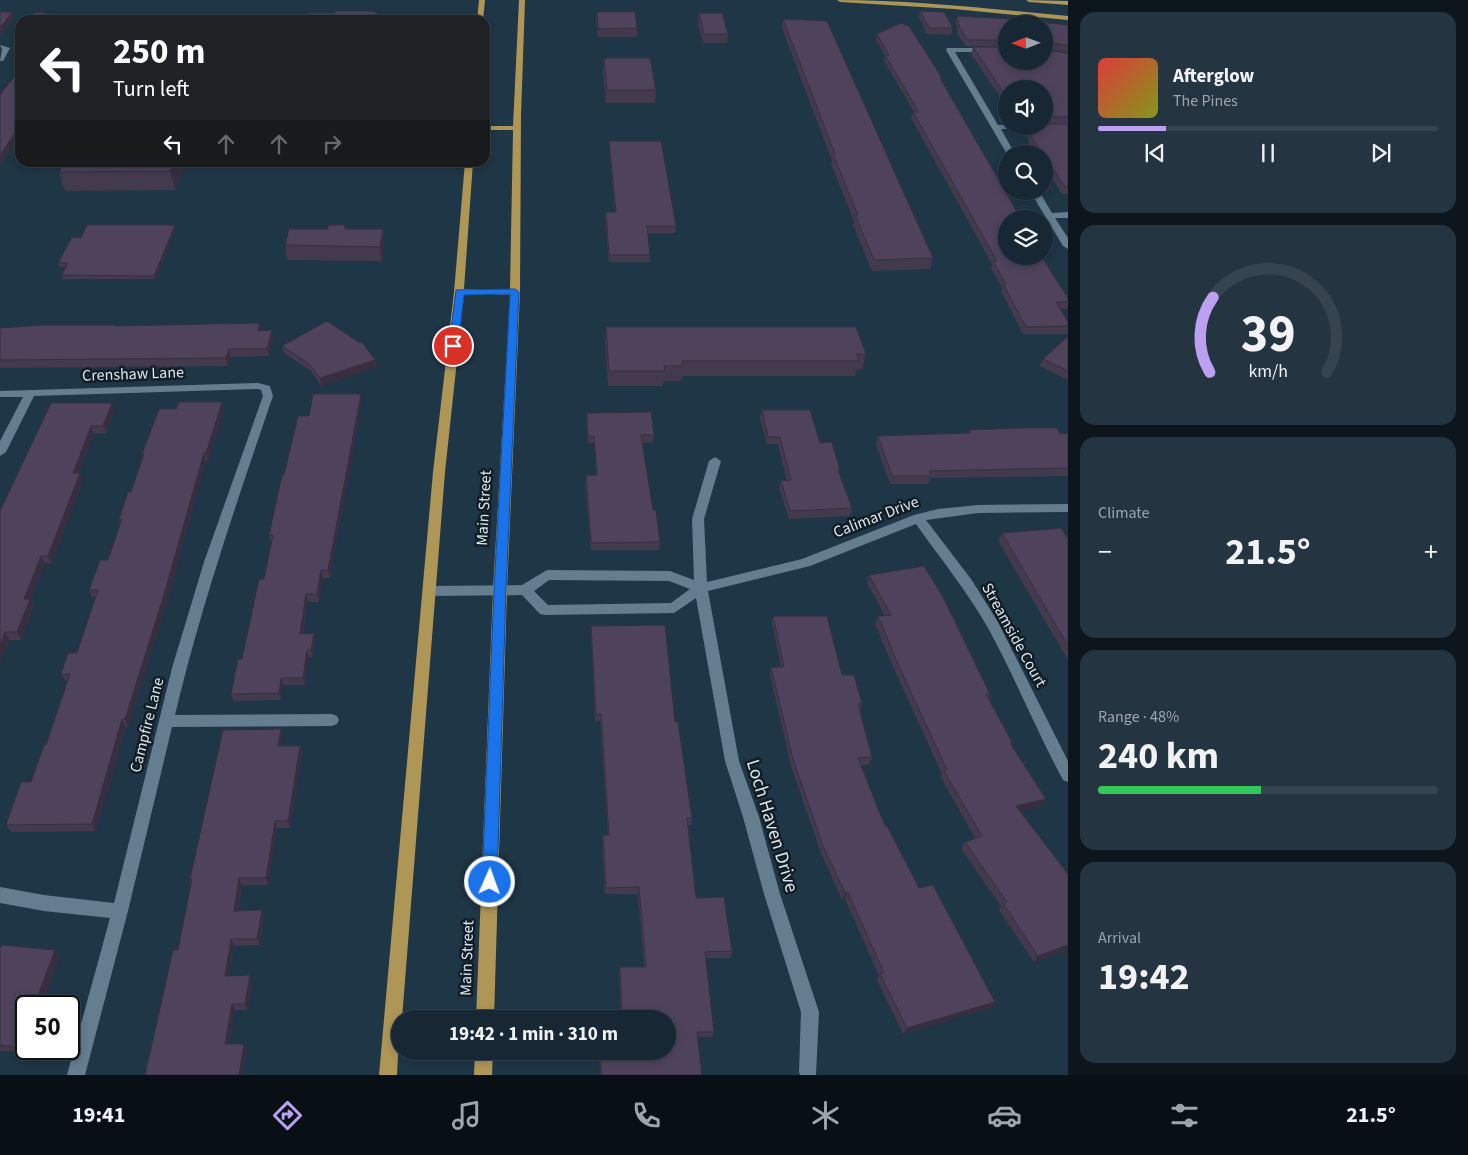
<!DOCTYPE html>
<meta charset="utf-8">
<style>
body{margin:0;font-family:"Source Sans 3",sans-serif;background:#243440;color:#f1f3f6;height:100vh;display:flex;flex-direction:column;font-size:19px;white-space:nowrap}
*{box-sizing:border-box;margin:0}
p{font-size:16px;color:#9ea6ac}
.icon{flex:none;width:28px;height:28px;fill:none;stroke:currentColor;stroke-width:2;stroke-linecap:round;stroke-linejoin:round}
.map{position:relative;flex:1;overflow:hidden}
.side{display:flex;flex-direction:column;gap:12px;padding:12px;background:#0d161d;width:400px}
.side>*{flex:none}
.top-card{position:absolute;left:15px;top:15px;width:475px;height:152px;border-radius:15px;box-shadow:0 2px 8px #0003,0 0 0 1px #36444f;background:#202124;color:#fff;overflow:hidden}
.needle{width:32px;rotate:269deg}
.controls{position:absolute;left:998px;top:15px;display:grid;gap:10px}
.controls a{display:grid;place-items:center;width:55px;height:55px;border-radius:50%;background:#172834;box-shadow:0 2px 8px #0003,0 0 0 1px #36444f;font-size:25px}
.speed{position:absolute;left:15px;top:995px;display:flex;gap:10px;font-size:25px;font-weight:700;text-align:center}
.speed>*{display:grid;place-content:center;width:65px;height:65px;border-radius:50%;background:#172834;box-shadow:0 2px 8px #0003,0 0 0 1px #36444f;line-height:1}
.speed .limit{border:2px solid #111;border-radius:8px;background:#fff;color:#111}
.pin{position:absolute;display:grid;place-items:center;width:42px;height:42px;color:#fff;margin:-21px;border:2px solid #fff;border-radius:50%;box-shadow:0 1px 5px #0007}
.me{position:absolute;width:55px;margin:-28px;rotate:2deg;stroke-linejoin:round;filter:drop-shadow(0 0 4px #0008)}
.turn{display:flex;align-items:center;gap:18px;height:105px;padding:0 15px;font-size:22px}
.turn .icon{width:65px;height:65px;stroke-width:2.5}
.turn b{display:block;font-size:35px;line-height:42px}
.lanes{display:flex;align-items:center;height:48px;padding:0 15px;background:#0003;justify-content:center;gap:25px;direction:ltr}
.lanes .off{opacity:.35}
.big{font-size:38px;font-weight:700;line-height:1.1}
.side .widget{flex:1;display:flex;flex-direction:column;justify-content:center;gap:8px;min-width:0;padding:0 18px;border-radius:15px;background:#243440}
.side .dial{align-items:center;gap:0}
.dial svg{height:130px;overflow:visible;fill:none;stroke:#36444f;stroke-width:7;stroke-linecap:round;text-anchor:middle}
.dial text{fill:#f1f3f6;stroke:none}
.song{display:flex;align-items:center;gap:15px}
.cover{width:60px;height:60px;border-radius:8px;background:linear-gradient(135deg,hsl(0 70% 55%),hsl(70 70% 35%))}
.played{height:5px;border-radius:2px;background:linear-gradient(90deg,#bca0f2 20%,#36444f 20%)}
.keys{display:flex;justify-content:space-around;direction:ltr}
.heat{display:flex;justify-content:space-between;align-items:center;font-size:28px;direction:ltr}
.charge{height:8px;border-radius:4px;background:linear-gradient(90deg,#34c759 48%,#36444f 0)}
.trip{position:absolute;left:391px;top:1010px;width:285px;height:50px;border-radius:25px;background:#172834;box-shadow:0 2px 8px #0003,0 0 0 1px #36444f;font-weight:700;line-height:50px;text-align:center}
.tabs{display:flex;height:80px;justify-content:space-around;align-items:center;background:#091015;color:#9ea6ac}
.tabs .icon{width:35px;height:35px}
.tabs .active{color:#bca0f2}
.tabs b{font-size:22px;color:#f1f3f6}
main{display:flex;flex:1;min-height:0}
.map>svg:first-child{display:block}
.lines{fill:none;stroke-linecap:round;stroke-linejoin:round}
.minor{fill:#647e90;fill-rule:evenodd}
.major{fill:#ae9657;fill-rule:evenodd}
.wall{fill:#433a4e}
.shaded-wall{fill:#372f40}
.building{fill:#4e435b;stroke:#372f40}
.route{fill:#1a73e8;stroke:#114b97}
.labels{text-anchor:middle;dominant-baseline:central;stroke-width:5;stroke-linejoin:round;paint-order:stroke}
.street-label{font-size:16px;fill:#d9e7f2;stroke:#121d24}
.near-street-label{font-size:19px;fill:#d9e7f2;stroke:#121d24}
</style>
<main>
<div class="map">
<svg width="1068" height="1075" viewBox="0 0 1068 1075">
<rect width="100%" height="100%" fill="#1f3646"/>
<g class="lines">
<!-- minor -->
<path class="minor" d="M0,45L10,48L3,61H0L2,49Z
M947,48H1006V52H955L998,125H1006V126L1068,125V129H1001L1015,154H1007L946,50Z
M1030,191H1039L1052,213L1068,212V218H1055L1068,238V249L1063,246Z
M258,383L270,386L273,396C237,501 201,606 175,715L332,714L337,716L339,720L337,724L332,726L172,727L128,911L85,1075H67L110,918L44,911L0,903V887L44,895L114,903L172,668L204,562L263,396L261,390L258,389L34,396L6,452L0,456V441L23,397H0V391Z
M715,457L721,461L704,519L707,582L802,559L914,515L938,509L978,505L1068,504V512L978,513L926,520L971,579L998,622L1068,761V782L1063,780C1036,730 1015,677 988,628C967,591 940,558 916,524L810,566L708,591L739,761L759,817L780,894L819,1012L816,1075H800L799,1072L801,1012L764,894L743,817L725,761L696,598L674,613L545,615L540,614L522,595L430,596L425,594L423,591L425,588L430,586L522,585L547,570L670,571L694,580L692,519L709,461ZM549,580L669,581L690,589L671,603L548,605L534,591Z"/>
<!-- major -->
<path class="major" d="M479,0H485L483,20H477Z
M519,0H525L521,115L520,292L507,590L494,1019H476L493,590L510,295H464L445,472L402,1019H400L397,1075H379L433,472L454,292L465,162H473L464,289H510L513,130H485V126H513Z
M837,0C914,0 991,9 1068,16V20L954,9L840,2Z
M1026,0L1068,1V5L1029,2Z
M475,1051H493L492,1075H474Z"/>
</g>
<!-- wall -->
<path class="wall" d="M920,11L953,28L951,35L927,34L919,17Z
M597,12L637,28V37H598L596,20Z
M699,13L728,34L727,43H703L698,23Z
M957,16L1068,25V52L1046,49V50L1068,53V124H1044V89H1006V106L971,54L973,47L1044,61L1006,24V47L966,46L958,35L956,22Z
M783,19L933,258L930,269L872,271L853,225L854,221L831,164L832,161L782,28Z
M20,22V31H18L16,25Z
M877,34L942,78L941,81L1006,219L1068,298V307L1067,309H1060L1068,322V334H1023L1001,291L1002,288L991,268L992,264L911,118L914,112L884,61L885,56L876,40Z
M604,58L656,90L655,103H606L603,71Z
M1068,124V194H1062L1044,166V154H1036L1028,142L1029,139L1023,131L1025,126H1044Z
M609,141L676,226L675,233H647L650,255V262H609L605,218L606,212H615L609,147Z
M184,169L175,190L65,191L59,172Z
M175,225L176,229L155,279H63L62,275L66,267H59L58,263L81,238Z
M345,225L346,229H383L384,243L382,261L287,260L285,245L328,229Z
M116,326L262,331L273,338L269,356L230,357L228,366L0,368V328Z
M606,327L866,354L862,369H857L855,376H682L681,381H664L663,386H608L605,341Z
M1068,336V380L1040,366L1043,359Z
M360,343L375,360L376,367L321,386L311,371L284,353L282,346Z
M361,394L362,401L330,578H323L319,602H308L303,634L314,633L315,641L313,657H309L305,685H283L281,700L233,701L231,694L264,579L271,543L269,535L309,416Z
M51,403L114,410L106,433H94L79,473H80L83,480L52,563H45L31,600L34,607L21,640H9L0,663V511Z
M176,409L224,410L208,461H206L166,606L128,727H126L96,831L11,832L6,825L31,782L46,745L68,681H65L61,674L77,653L96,597H92L89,590L108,560L121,524L119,519L131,492L143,457L142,454Z
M762,410L820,443L840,470L839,474L852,508L850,516L789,519L779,488L781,481H787L778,444H767L760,418Z
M587,413L654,435L653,442L642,443L653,510L660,542L659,550H591L585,482L586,475H596L594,443H588L586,420Z
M969,430L1068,433V476L930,478L928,484H890L876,444L878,436L968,433Z
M1002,533L1068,539V660L998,541Z
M869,575L990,694L988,699L1012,742L1011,744L1042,806L1020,811L1068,950L1034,962L999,910L1001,906L961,849L965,842L975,838L941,778L942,774L894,669L875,624L878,616H885L867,583Z
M773,616L842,675L862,703L860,711L872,757L869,765H861L885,826L919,888L995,1002L990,1008L903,1034L877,980L879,976L845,899L842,900L821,853L791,766L770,675L771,667H781L772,624Z
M591,626L675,722L692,818L691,825H688L696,898L732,951L730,958H706L714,1032L712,1037H698L702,1075H600L599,1051H668V1019H621L619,974L620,967H644L638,894H605L602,842L603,835H608L600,721H595L591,634Z
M281,729L283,736L281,746H300L302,753L290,828H277L268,885H242L238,911L262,910L264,917L260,945L234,946L229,976L252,982L248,1010H235L229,1044L247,1049L243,1075H145L178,950L192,883L190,879Z
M0,949L60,956L41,1006H26V1045L23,1052L0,1051Z"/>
<!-- shaded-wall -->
<path class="shaded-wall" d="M12,12L14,18L0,37V28Z
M19,126L20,135L0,166V155Z
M174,162H182L184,169L175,190L170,171Z
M175,225L176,229L155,279L154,276Z
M383,229L384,243L382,261L380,247Z
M260,323L262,331H258Z
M272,330L273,338L269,356L267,349Z
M229,349L230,357L228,366L226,358Z
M375,360L376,367L321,386L320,378Z
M361,394L362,401L330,578L328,570Z
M222,402L224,410L208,461L206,453Z
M112,403L114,410L106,433L103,426Z
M91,426L94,433L76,481L73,473Z
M204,453L206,461L166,606L128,727L125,719Z
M80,473L83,480L52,563L48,556Z
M41,556L45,563L31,600L34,607L21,640L17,632L24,599Z
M321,570L323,578L319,602L317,594Z
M306,594L308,602L301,641L300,634Z
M5,632L9,640L0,663V645Z
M314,633L315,641L313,657L311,650Z
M307,650L309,657L305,685L303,678Z
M281,678L283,685L281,700L279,693Z
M122,719L126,727L96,831L92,824Z
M281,729L283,736L280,753L278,746Z
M300,746L302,753L290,828L288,821Z
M1046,799L1042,806L1012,813L1016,806Z
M275,821L277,828L268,885L266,878Z
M239,878L242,885L236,917L234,911Z
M848,892L845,899L842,900L845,893Z
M262,910L264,917L260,945L257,939Z
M231,939L234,946L228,982L225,976Z
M1068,945V950L1034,962L1038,956Z
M55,950L60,956L41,1006H34Z
M250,975L252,982L248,1010L245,1004Z
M995,1002L990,1008L903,1034L907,1028Z
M232,1004L235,1010L228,1050L225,1044Z
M26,1026V1045L23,1052L18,1047Z
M244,1044L247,1049L243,1075H239Z"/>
<!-- building -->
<path class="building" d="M335,11H372L381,15L380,20H305L308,13H335Z
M920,11L944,12L953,28H929Z
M0,12H12L0,28Z
M37,12L71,17L79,15L84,20H24Z
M597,12H635L637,28L598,29Z
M699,13H722L728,34H704Z
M191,15H225L223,20H189Z
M957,16L1012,19L1068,25V45L1046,43L1044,45L1046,50L1068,53V117H1044V89H1006V96L973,47H1006V61H1044V24H1006V40H968L960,28Z
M783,19L827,21L933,258L874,260L855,215H858L833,154H835Z
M901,23L909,26L942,78H940L1021,219H1006V256H1041L1068,298V302H1056L1068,322V326L1026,327L1003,284H1006L993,261H997L913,112H919L885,55H889L877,34Z
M604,58H650L656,90H607Z
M20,71V126L0,155V95L14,77H16Z
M1044,124H1068V187H1065L1044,155V154H1043L1030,135H1033L1027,126H1044Z
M609,141H661L676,226H647L650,255H609L606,212H616Z
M64,162H174L170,171L59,172Z
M87,225H175L154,276L62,275L68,263H58L72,237L81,238Z
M328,225H345V229H383L380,247L285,245L289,229H328Z
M327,321L360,343L362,342L375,360L320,378L309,364L282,346Z
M260,323L258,331L272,330L267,349H229L226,358L0,360V328L16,327L41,325H115V326Z
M606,327H856L866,354H857L859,361H682L683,366H664L665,371H609Z
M1068,336V371L1043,359Z
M313,394H361L328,570H321L317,594H306L300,634L314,633L311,650H307L303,678H281L279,693L231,694L238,659H242L259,579H264L273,535H269L282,475H284L298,416H309Z
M179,402H222L206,453H204L163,598L125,719H122L92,824L6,825L21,782H31L44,745H46L70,674H61L68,653H77L98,590H89L100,560H108L122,519H119L128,492H131L144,454H142L159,409H176Z
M51,403H112L103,426H91L73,473H80L48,556H41L24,599H30L17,632H5L0,645V511Z
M762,410H810L820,443L832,442L840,470H838L852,508L790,511L781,481L791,480L780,437H768Z
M651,412L654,435H641L653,510H656L660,542L591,543L586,475H597L594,436H588L587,413Z
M1020,428H1057L1060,434L1068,433V468L929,471L931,476H892L878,436L970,433L969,430Z
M1061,528L1068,539V646L1002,533Z
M924,566L943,597L990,694H986L1012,742L1010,743L1046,799L1016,806L1068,874V945L1038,956L1003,903L1007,902L965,842L982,836L944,771L947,770L897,662L878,616L891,615L869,575Z
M773,616H827L842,675H854L862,703L858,704L872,757L858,758L885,826H887L919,888L933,885L995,1002L907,1028L880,974L884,973L848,892L845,893L823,846L793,759L771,667H784Z
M665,625L675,722H678L692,818H687L696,898L724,897L732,951L705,952L714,1032H697L702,1075H601L600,1051H668V1019H622L620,967H646L639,887L606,888L603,835H609L601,714H596L591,626Z
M281,729L278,746H300L288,821H275L266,878H239L234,911L262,910L257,939H231L225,976L250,975L245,1004H232L225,1044H244L239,1075H145L173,950H178L192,879H190L223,730Z
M2,945L55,950L34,1006H26V1026L18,1047L0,1045V949Z"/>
<!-- route -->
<path class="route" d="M515,289L519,292L506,590L497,882L495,887L490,889L484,887L482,882L494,590L510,294L464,295L458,346L453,349L449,346L456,290Z"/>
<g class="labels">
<!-- street labels -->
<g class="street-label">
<text transform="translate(133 374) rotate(-2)">Crenshaw Lane</text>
<text transform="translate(484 508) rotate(-87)">Main Street</text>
<text transform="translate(876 517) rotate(-21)">Calimar Drive</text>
<text transform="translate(1014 635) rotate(61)">Streamside Court</text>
<text transform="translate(147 725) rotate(-76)">Campfire Lane</text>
<text transform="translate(467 958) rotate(-88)">Main Street</text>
</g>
<!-- near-street labels -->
<g class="near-street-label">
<text transform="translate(772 826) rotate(73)">Loch Haven Drive</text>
</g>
</g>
</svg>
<div class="controls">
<a><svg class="needle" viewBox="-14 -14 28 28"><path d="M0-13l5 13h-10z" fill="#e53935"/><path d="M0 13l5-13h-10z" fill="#9ea6ac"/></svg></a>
<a><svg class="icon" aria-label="sound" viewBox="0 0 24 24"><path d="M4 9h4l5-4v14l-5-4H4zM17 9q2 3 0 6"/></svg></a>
<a><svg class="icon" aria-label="search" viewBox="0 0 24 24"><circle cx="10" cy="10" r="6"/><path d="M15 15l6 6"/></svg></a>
<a><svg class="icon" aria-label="layers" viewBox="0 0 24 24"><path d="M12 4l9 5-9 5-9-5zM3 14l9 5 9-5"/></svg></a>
</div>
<div class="speed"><div class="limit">50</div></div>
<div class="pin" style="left:453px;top:346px;background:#d93025"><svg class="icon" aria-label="arrive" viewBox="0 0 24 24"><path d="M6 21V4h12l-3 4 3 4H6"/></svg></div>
<svg class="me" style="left:490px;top:882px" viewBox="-20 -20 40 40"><circle r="17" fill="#1a73e8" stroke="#fff" stroke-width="3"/><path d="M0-11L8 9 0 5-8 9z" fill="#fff"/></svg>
<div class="trip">19:42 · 1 min · 310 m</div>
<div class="top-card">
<div class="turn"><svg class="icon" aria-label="left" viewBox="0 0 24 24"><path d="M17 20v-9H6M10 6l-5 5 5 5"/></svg><div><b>250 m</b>Turn left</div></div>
<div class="lanes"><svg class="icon" aria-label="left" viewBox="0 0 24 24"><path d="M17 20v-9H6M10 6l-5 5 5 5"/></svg><svg class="icon off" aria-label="ahead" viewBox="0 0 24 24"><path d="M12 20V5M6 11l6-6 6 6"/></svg><svg class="icon off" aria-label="ahead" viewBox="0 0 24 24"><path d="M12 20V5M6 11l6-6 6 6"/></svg><svg class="icon off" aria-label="right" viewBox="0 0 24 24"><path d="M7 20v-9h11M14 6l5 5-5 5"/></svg></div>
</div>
</div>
<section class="side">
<div class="widget">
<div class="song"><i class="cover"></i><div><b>Afterglow</b><p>The Pines</p></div></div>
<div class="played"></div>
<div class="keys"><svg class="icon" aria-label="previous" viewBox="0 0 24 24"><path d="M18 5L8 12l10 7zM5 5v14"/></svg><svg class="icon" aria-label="pause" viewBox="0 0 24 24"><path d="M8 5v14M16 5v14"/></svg><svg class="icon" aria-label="next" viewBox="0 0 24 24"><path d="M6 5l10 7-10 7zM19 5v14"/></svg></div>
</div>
<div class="widget dial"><svg viewBox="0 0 100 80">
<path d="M14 69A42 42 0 1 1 86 69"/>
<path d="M14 69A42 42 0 0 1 16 23" stroke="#bca0f2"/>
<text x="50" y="56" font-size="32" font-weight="700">39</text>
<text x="50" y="72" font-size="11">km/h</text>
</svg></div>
<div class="widget"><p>Climate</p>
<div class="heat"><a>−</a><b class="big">21.5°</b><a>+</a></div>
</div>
<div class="widget"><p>Range · 48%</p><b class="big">240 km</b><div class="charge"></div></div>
<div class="widget"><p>Arrival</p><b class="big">19:42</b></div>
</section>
</main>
<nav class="tabs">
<b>19:41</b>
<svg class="icon active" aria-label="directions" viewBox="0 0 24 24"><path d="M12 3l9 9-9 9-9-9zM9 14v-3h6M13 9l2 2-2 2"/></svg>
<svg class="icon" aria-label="music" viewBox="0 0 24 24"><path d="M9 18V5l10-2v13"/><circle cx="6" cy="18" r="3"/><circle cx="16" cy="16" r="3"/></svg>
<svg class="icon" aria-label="phone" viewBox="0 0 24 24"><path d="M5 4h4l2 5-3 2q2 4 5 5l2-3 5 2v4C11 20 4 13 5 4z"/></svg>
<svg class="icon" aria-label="climate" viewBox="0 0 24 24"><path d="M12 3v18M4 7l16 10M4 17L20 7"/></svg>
<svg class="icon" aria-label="car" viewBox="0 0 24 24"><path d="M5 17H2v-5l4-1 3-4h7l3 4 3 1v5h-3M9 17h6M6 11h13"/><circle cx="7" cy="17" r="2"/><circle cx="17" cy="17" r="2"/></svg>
<svg class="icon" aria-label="filters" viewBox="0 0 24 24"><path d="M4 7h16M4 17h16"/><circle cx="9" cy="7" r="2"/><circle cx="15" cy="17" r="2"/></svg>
<b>21.5°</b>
</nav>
